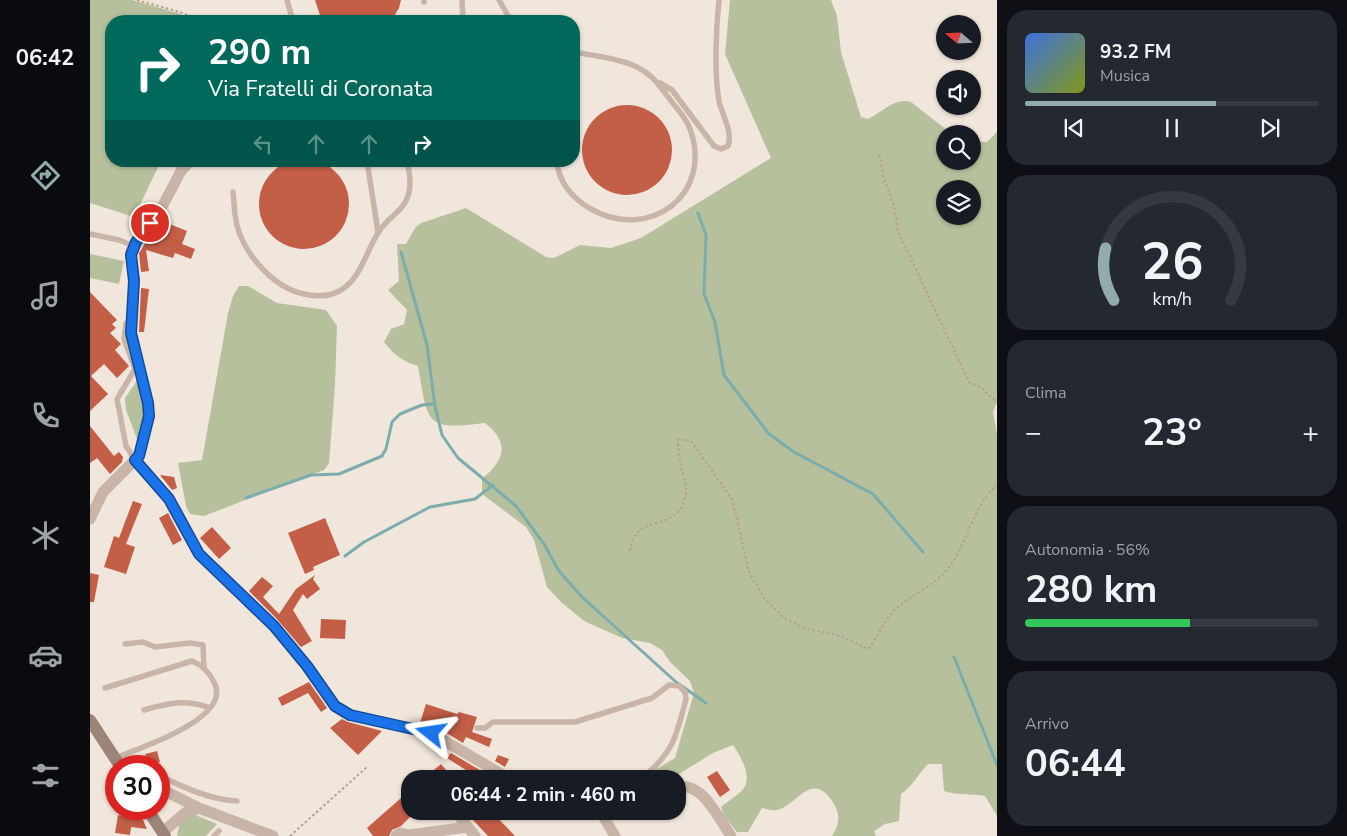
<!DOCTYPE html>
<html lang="it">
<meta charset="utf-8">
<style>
body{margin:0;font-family:"Nunito Sans",sans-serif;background:#242831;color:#f1f3f6;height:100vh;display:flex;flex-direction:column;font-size:19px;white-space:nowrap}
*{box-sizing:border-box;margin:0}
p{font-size:16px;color:#9ea1a6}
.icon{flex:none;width:28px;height:28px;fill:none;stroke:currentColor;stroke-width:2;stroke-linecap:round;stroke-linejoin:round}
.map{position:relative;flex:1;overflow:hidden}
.sheet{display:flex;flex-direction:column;gap:10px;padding:10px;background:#0d0f14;width:350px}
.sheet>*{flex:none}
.hud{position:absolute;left:15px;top:15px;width:475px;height:152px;border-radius:20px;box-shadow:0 1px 4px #0004;background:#00695c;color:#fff;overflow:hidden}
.needle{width:32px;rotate:289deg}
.tools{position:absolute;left:846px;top:15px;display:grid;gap:10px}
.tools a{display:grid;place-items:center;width:45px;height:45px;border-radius:50%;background:#171b24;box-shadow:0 1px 4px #0004;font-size:25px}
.speed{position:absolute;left:15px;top:755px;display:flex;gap:10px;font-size:25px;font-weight:700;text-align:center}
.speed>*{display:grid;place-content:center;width:65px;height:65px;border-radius:50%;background:#171b24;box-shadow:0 1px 4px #0004;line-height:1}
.speed .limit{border:8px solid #d22;background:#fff;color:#111}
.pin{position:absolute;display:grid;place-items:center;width:42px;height:42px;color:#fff;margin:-21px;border:2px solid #fff;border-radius:50%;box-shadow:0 1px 5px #0007}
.me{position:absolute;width:55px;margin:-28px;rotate:285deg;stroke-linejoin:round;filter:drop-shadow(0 0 4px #0008)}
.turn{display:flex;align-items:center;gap:18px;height:105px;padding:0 20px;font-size:22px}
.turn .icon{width:65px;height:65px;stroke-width:2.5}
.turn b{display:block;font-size:35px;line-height:42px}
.lanes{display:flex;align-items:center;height:48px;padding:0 20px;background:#0003;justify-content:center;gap:25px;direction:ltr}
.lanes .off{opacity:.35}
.big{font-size:38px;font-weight:700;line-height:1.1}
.sheet .card{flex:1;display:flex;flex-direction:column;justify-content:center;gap:8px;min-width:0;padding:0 18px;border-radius:20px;background:#242831}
.sheet .dial{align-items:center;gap:0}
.dial svg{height:130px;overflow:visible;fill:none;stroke:#363941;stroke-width:7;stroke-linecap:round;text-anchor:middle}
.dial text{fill:#f1f3f6;stroke:none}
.song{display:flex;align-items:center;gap:15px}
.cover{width:60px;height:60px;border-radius:8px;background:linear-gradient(135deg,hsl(220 70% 55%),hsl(70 70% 35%))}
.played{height:5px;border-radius:2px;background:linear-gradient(90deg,#92acae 65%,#363941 65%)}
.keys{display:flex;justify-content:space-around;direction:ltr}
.heat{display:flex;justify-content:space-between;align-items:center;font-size:28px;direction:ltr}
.charge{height:8px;border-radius:4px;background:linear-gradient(90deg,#34c759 56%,#363941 0)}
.trip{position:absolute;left:311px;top:770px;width:285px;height:50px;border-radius:20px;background:#171b24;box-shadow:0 1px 4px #0004;font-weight:700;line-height:50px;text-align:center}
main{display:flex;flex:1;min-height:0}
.dock{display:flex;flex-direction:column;width:90px;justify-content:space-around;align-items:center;background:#090b0e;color:#9ea1a6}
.dock .icon{width:35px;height:35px}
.dock .current{color:#92acae}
.dock b{font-size:22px;color:#f1f3f6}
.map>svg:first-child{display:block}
.green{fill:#b6c09c;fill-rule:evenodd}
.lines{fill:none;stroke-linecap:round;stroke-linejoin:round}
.stream{stroke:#7badad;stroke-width:3}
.building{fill:#c35e47}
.path{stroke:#b59f92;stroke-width:2;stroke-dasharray:2.5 2.5;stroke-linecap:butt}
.service{stroke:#c9b5a7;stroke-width:5.5}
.minor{stroke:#c9b5a7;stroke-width:11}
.secondary{stroke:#9c8479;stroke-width:12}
.route-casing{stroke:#114b97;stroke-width:12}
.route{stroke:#1a73e8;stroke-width:9}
</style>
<main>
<nav class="dock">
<b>06:42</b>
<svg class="icon current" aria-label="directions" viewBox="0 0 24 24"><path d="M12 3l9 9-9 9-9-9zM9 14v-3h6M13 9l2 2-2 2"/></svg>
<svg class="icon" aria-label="music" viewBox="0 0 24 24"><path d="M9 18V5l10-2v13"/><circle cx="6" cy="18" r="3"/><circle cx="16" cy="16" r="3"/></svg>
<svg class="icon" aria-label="phone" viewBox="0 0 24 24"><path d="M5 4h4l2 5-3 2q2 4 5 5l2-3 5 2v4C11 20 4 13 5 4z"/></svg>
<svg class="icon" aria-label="climate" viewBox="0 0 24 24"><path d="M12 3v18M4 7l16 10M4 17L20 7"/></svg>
<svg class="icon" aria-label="car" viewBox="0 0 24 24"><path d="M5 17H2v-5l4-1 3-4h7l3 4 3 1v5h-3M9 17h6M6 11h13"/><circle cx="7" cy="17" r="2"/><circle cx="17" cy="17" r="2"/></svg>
<svg class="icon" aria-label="filters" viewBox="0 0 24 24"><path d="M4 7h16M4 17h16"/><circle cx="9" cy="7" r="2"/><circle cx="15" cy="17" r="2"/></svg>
</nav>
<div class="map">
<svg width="907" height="836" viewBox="0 0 907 836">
<rect width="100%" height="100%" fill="#f1e6db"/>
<!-- green -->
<path class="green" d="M0,0H42L88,13L107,21H21V161H71L44,217L0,203Z
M640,0H741L747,16L751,52L771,117L778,119C791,113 805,97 821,102L862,134H855V161H882L883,141L897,142L907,132V103V401L903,412L907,434V816L895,796C881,793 868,796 854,791L852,764H838C828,774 823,786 811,794L809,821L795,824L784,831L786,836H742C749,825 751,816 744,804C722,768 708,805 687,810C683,811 677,809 672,808L658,832H647L634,816L631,807C638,801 651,794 655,786C661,774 650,755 643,745L623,753L581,779H561L565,770L585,758L604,693L600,681L580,662L572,650L560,643L532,638L494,621L472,603L457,587L444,540L436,527L392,494V479C415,460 420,443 395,423C334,431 338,423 328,366C312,361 304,355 294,342L301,329L314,324L317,310L298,290L309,281L307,244H316L325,228L331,223L376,208L456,257L464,258L490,245L521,248L551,238L681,158L635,54ZM855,189H882V216H855Z
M0,254L34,261L29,284L0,278Z
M149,286H158L187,303L236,310L247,326L245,385L239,463L234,470L114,516L100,514L96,506L88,463L112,460L138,313L143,296Z
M51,375L55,435L47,439L36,410L35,398Z
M103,814L127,824L116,836H87L90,821Z"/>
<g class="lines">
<!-- stream -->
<path class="stream" d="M608,213L616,235L614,294L625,322L634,375L679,434L704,452L783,494L833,552
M311,252L337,345L345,406L352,435L368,458L426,506L454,544L469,571L492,597L586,682L616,703
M156,498L221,475L249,474L292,456L296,449L302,422L310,414L332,405L345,404
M255,556L274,542L340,507L385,499L403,485
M864,657L907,765"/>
</g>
<!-- building -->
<path class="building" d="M225,0H311L309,8L301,21H236L230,15Z
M492 150a45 45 0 1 1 90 0a45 45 0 1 1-90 0Z
M169 204a45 45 0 1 1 90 0a45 45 0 1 1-90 0Z
M77,223L97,231L92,244L105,249L101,259L85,253L83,258L56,250L59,271L51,272L49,253L62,232L71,240Z
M51,288L59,289L54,332H49Z
M0,292L27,320L22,324L26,328L20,333L31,344L25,350L39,366L27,378L14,364L1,376L18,394L0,411Z
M0,426L24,456L29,452L33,457L32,462L20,474L7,458L0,463Z
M70,475L84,477L87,488L82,490Z
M43,501L52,504L36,544L45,547L36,574L14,567L24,536L29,538Z
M78,513L92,540L83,545L69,518Z
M235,518L250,555L223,567L224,570L215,574L198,533Z
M122,527L141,548L129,559L110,538Z
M0,573L9,575L4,602H0Z
M225,575L223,579L230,589L217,599L213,594L203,610L222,641L211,647L186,618L187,617L186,618L159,591L172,577L183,586L173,597L189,614L206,589Z
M231,619L256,620L255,639L230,638Z
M219,682L237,708L231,712L218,693L192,706L188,698Z
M336,704L367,714L369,712L387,717L382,732L402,739L399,747L376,737L373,743L345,726L330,723Z
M252,719L258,722L292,731L268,755L240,728Z
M67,751L70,762L59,765L55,754Z
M361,753L405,779H390L357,758Z
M408,755L419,759L415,767L405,761Z
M351,764L364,779H333Z
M627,771L640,790L630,797L617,777Z
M320,790V811H326L311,826L302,830L299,836H283L277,828Z
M391,811H401L425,836H398L382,819Z
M28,815L53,820L57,829L41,827L40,835L25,833Z"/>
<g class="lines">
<!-- path -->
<path class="path" d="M47,0L90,12L110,21
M789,155L794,178L804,206L808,231L879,382L892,388L907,403
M540,551C544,509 594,537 596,489C596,482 592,473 591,466C589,457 588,448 588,439L601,441L642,499L659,572L674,598L694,618L714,628L751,636L778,649C788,638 792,623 803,612C819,595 842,588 857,570C878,544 882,507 907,485
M200,836L277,767"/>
<!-- service -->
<path class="service" d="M197,0L203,21
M334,0V2
M372,0L373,21
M409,0L421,21
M570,83L582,90L624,146L631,149L638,146C643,132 632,115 629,101C624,74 626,28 629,0
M277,161L288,232
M467,161C468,182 483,199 501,209C559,242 624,195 600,129C596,117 586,108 579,98C568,84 563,75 547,67C527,58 505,56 484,52
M143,192C144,199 144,207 145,215C149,249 181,287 214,294C227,297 242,297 254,288C271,276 277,250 288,233C300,213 319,211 320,184C320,176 319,168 316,161
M0,234L29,240L44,246
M36,323L34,339L45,369L27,399L36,446L45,460
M35,644L53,642L65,647L100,643L113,645L114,668
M15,688L102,661C112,665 119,672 124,682C144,718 48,749 25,758
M54,710C78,703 96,699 120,708
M387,728H395L403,722H485L562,698L579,685L589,686L595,692L596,699C586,738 583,753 551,779
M28,763L44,762L52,766
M69,775C92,787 120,800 147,801
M124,836L129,831"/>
<!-- minor -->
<path class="minor" d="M45,460L79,499L109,554L183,626L217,666L245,706L260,715L341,733L420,779
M0,519L13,492L49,456L59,416L58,403L41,333L44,281L41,251L49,237L72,207L91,171L100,161
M588,787C613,782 628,818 641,836
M69,788L109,808L183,836
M365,811L385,836
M510,811L525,836
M73,832L95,813L109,808
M306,836L310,833L319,835L378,827"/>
<!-- secondary -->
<path class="secondary" d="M0,720L30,766
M57,809L75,836"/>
</g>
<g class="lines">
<defs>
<path id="route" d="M60,223L46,242L41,255L44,281L41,333L58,403L59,416L49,456L45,460L79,499L109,554L184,626L217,666L245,706L260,715L341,733"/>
</defs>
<!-- route casing -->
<use href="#route" class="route-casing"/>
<!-- route -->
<use href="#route" class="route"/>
</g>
</svg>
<div class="tools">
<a><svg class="needle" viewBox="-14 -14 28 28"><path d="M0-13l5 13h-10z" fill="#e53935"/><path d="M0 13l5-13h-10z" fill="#9ea1a6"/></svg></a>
<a><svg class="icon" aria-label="sound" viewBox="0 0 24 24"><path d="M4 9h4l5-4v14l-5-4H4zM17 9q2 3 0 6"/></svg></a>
<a><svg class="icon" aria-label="search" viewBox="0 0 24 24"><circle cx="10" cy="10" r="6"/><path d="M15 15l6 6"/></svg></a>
<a><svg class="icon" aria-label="layers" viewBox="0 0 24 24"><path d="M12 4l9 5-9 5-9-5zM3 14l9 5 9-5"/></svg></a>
</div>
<div class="speed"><div class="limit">30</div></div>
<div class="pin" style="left:60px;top:223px;background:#d93025"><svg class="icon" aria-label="arrive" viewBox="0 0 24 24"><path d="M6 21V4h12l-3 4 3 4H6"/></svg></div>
<svg class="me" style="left:341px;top:733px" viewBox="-20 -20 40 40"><path d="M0-17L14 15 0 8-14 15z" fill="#1a73e8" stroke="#fff" stroke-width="4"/></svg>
<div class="trip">06:44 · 2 min · 460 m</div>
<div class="hud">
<div class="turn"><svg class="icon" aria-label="right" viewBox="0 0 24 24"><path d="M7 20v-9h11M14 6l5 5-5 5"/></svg><div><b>290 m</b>Via Fratelli di Coronata</div></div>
<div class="lanes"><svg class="icon off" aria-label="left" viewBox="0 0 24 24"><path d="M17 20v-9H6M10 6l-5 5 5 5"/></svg><svg class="icon off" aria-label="ahead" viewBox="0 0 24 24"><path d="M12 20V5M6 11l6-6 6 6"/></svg><svg class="icon off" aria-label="ahead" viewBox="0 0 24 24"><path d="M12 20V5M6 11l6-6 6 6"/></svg><svg class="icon" aria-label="right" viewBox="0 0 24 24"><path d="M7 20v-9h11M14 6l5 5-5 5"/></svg></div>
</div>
</div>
<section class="sheet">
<div class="card">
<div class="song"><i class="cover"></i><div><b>93.2 FM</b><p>Musica</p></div></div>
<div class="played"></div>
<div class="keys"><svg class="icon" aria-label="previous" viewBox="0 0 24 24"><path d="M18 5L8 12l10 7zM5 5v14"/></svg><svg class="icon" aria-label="pause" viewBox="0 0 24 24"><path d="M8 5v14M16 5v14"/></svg><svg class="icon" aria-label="next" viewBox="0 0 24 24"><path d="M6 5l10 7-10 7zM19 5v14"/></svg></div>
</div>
<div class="card dial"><svg viewBox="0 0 100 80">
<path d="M14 69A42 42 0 1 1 86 69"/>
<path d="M14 69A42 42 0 0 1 9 37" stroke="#92acae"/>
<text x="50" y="56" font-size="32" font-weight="700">26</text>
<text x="50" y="72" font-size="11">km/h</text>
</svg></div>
<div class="card"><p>Clima</p>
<div class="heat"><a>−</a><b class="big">23°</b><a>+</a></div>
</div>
<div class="card"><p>Autonomia · 56%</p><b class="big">280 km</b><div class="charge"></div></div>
<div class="card"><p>Arrivo</p><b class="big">06:44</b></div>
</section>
</main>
